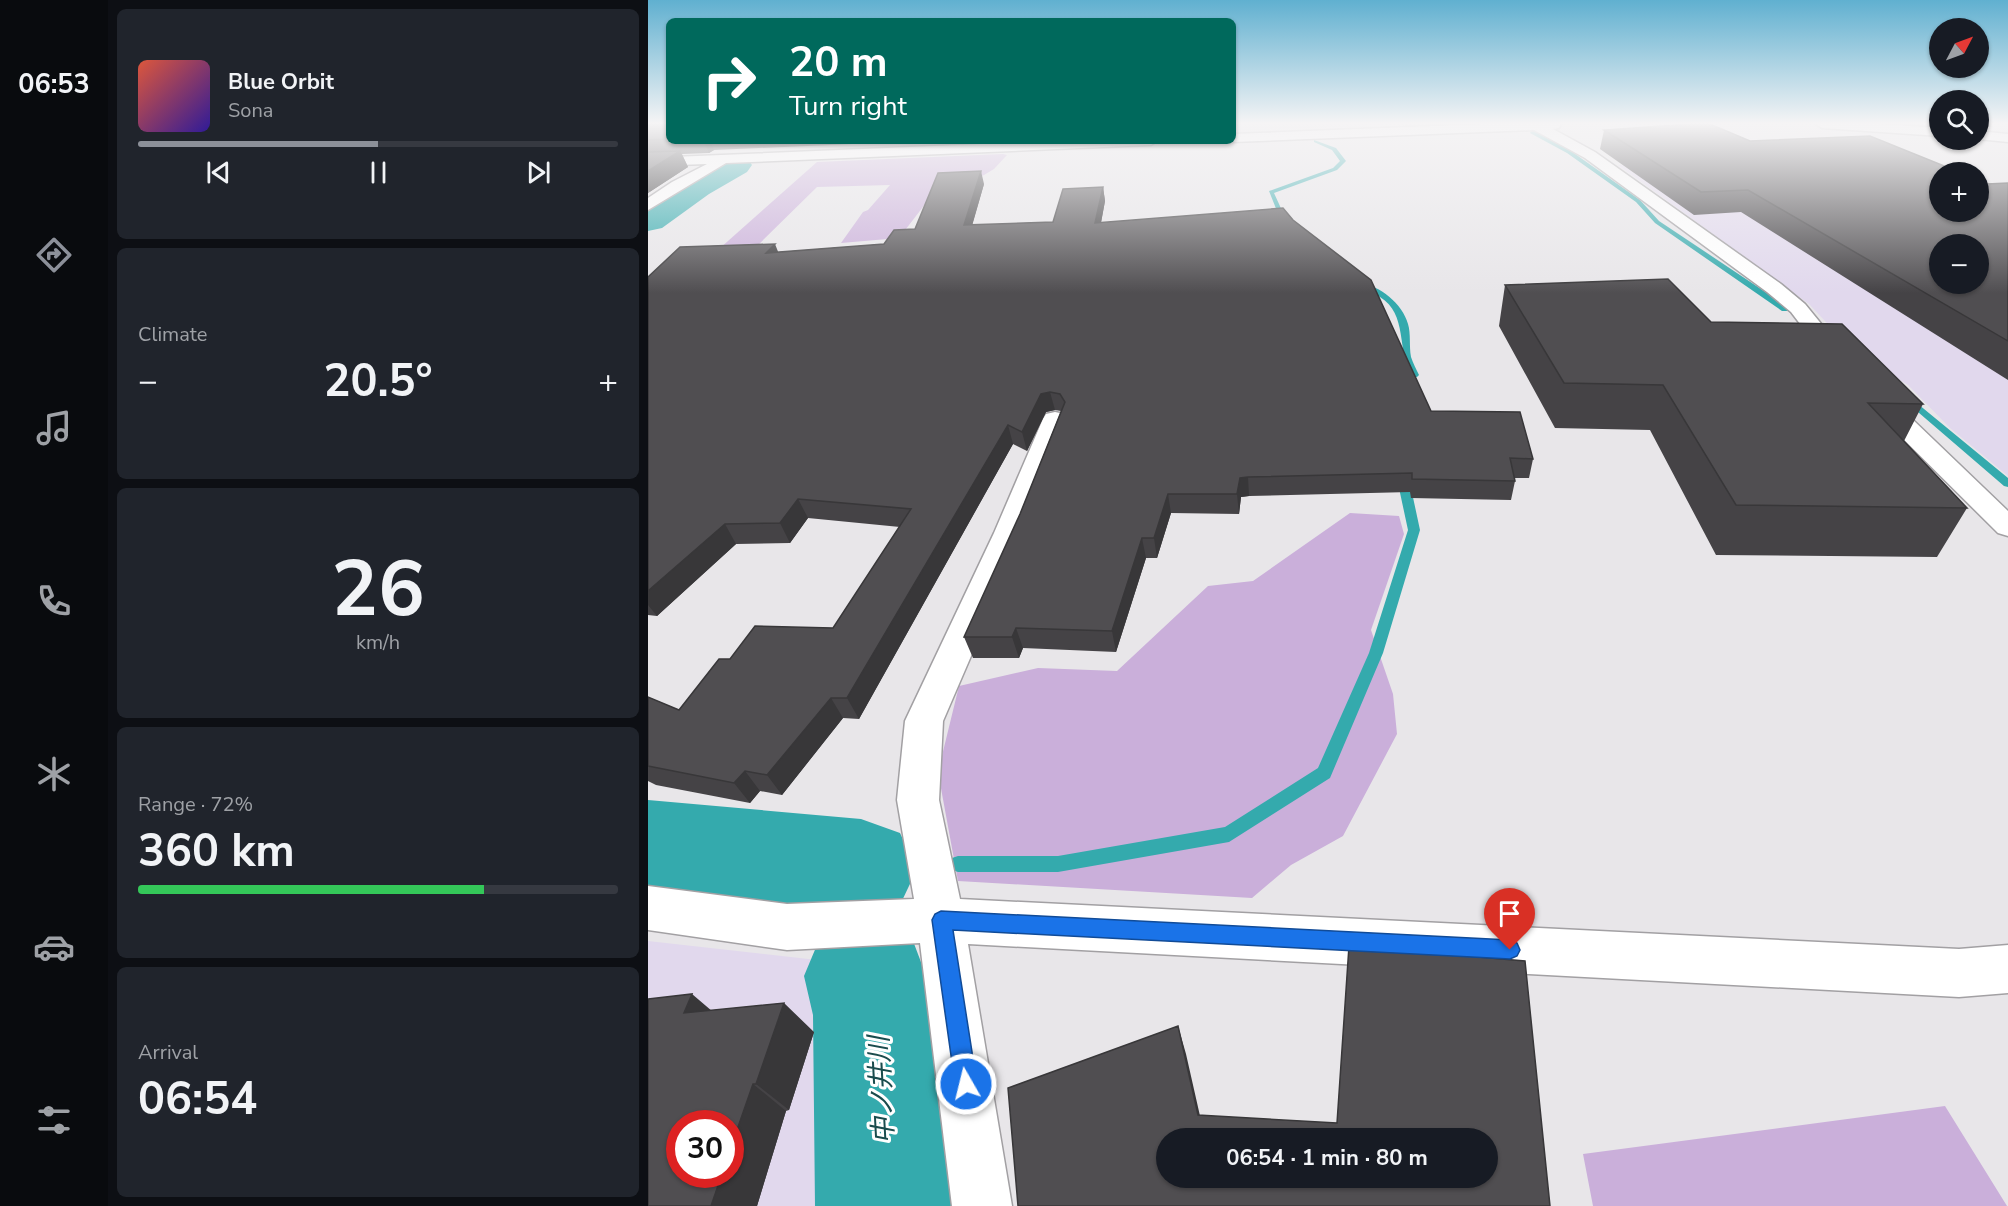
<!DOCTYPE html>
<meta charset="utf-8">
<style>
body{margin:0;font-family:"Nunito Sans","Noto Sans JP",sans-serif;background:#20242c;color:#f1f3f6;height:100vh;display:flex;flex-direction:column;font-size:22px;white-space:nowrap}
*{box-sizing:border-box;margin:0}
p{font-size:20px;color:#9ea1a6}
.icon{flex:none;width:33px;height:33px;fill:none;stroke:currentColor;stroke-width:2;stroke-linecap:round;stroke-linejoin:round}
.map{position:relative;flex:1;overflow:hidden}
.sheet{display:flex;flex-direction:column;gap:9px;padding:9px;background:#0d0f14;width:540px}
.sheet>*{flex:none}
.guide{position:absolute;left:18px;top:18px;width:570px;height:126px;border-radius:9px;box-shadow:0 2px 4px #0004;background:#00695c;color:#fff;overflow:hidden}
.needle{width:39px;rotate:49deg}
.controls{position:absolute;left:1281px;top:18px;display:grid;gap:12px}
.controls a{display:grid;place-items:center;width:60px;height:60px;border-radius:50%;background:#171b24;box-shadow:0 2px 4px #0004;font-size:30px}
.speed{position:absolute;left:18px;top:1110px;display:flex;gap:12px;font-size:30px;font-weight:700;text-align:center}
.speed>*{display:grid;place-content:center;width:78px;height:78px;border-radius:50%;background:#171b24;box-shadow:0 2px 4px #0004;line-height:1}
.speed .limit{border:9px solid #d22;background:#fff;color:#111}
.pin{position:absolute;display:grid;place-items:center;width:51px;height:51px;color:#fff;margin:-62px -26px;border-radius:50% 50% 50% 0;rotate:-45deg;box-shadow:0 0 6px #0007}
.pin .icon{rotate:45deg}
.me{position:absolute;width:66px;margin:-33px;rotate:352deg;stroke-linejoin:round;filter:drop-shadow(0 0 4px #0008)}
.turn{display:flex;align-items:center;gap:21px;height:126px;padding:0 24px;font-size:27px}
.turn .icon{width:78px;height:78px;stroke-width:2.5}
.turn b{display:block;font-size:42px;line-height:51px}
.big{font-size:45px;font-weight:700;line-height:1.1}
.sheet .widget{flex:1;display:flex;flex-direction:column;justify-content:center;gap:9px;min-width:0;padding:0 21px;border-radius:9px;background:#20242c}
.sheet .dial{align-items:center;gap:0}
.dial b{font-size:78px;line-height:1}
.song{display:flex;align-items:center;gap:18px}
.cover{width:72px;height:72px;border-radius:9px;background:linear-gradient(135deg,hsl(10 70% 55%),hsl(250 70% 35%))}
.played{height:6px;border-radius:3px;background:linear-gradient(90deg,#8c9099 50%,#363941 50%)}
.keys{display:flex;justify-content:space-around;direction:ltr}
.heat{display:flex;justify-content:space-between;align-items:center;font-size:33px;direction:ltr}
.charge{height:9px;border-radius:4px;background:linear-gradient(90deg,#34c759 72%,#363941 0)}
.trip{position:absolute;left:508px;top:1128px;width:342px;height:60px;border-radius:30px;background:#171b24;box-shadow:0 2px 4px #0004;font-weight:700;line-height:60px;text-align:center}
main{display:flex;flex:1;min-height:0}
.tabs{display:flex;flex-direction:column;width:108px;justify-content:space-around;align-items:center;background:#090b0e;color:#9ea1a6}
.tabs .icon{width:42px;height:42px}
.tabs .selected{color:#8c9099}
.tabs b{font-size:27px;color:#f1f3f6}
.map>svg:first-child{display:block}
.industrial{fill:#e1d8ed;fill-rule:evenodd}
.built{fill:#ddd7e1}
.green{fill:#caafda}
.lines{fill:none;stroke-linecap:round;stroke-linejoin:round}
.stream{fill:#34aaad;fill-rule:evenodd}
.river{fill:#34aaad;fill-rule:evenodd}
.minor-casing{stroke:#a2a0a3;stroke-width:3}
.minor{fill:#fff;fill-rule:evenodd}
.wall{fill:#454346}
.shaded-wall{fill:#383739}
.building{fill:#504e51;stroke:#383739;stroke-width:1.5;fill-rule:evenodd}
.route{fill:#1a73e8;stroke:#114b97;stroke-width:1.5}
.labels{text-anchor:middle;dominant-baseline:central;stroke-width:6;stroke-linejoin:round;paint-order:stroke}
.near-water-label{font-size:27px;font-style:italic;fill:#1a4c4d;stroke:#fff}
</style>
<main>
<nav class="tabs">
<b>06:53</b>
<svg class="icon selected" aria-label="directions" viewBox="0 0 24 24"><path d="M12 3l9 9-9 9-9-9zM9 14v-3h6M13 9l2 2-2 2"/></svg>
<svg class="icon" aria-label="music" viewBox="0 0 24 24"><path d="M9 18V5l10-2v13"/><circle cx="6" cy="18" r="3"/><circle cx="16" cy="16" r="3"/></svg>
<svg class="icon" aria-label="phone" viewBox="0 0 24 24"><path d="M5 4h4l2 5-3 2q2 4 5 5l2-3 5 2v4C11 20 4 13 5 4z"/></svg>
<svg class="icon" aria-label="climate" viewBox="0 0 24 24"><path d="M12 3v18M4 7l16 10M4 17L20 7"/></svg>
<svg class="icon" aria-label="car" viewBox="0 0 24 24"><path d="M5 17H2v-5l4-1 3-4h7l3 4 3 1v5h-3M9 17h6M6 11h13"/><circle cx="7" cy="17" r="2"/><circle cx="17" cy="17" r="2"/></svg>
<svg class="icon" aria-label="filters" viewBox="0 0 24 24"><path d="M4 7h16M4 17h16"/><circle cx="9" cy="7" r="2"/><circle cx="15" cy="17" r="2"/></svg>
</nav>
<section class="sheet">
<div class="widget">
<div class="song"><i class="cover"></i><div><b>Blue Orbit</b><p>Sona</p></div></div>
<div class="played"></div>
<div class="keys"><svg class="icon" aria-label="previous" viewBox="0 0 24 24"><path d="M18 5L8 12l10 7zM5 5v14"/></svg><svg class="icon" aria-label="pause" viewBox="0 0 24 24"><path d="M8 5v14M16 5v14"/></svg><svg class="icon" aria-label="next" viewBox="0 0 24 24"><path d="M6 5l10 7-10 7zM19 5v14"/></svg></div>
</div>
<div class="widget"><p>Climate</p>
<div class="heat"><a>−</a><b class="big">20.5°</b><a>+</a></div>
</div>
<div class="widget dial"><b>26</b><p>km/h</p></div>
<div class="widget"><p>Range · 72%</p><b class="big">360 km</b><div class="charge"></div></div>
<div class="widget"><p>Arrival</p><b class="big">06:54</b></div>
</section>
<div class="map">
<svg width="1360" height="1206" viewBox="0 0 1360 1206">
<rect width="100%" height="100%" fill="#e8e6e9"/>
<!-- industrial -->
<path class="industrial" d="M1142,152L1292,212H1330L1360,191V476L1302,428L1260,385L1206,352L1161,304L970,165ZM1292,244H1330V284H1292Z
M0,941L178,961L199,1117L202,1206H0ZM32,1124H82V1174H32Z"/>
<!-- built -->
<path class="built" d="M585,124H752L585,131Z"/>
<!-- green -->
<path class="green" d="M355,154L359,155L346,169L336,175L278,203L251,238L193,243L215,212L220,210L242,185L169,187L107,248L71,249L169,162Z
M702,513L751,516L756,534L723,630L745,694L749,734L695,836L643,865L604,898L310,881L290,772L311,686L390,668L469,671L560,586L605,581Z
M1297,1106L1359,1206H945L935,1154Z"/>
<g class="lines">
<!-- stream -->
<path class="stream" d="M884,130L923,151L992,200L1011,221L1140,307V311H1134L1007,223L988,202L919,153L882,133Z
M666,140L688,148L698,161L689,170L626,193L636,215L631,216L621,191L685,168L692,161L684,150L666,142Z
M710,284C730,283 755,304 760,324C763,334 761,346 763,357C765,363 768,369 771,375L769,377H763C749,351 760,314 732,297C725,293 717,291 710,288Z
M1259,395L1360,478V487L1356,486L1256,400V396Z
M754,471L760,474L772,530L735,653L682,778L581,842L410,872H310L304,870L301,864L304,858L310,856H410L577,827L670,768L721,653L760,530L748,474Z"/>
<!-- river -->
<path class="river" d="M87,155L99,158L104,165L99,172L61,194L14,228L0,231V201C27,183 55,162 87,155Z
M0,800L213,819L252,833L269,869L252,905L222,916L262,933L293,1015L315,1206H167L165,1015L156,976L174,933L208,919L0,896Z"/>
<defs>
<path id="minor" d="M835,124H913L911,128L905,129L947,152L1133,284L1157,304L1201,358L1198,363L1190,365L1182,363L1143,312L1119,292L937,158L886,130L585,142L582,141H585V134Z
M1168,124H1232L1292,128V136L1174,128Z
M1330,131L1360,134V142L1330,139Z
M409,141H509L503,145L78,163L0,210V198L24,182L59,164L0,166V158Z
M1230,393L1239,395L1360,511V536L1350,533L1221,405L1218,400L1221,395Z
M407,412L416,414L419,419L376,533L295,721L291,800L312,899L1311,949L1360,945V993L1311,997L320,944L364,1206H304L272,943L139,950L0,930V886L139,904L266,899L249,800L257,721L346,533L395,419L398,414Z"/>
</defs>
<!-- minor casing -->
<use href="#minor" class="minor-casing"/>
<!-- minor -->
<use href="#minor" class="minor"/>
</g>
<!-- wall -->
<path class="wall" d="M0,124H21V141H272L66,150L61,153L34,154L40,167L0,193Z
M956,130L1102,141L1339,184L1360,183V380L1093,212L1046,215L952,149Z
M336,184L324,225L405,222L455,187L457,201L453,223L783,411L885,459L881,478H866L867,481L863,500L763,498L762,492L601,496L593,497L591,514L523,513L509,558H498L468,652L375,648L371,658H325L316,637L372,514L413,411L407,410L398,412L379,451L365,444L211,719L195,718L134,795L112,791L102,803L8,785L0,781V697L31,710L82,659L185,628L252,527L160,518L142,543L88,544L9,616L0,615V277L130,252L236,244L267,229Z
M857,285L1063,322L1275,404L1256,441L1319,508L1289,557L1068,555L1002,430L907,428L851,326Z
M63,1010L166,1032L141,1110L138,1111L109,1206H0Z"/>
<!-- shaded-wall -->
<path class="shaded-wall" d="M56,141H62L66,150L61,153Z
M32,151L40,167L0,193V171Z
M333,171L336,184L320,240L316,225Z
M455,187L457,201L450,238L447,223Z
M127,244L133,259L118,253Z
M402,392L407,410L398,412L379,451L374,432L393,394Z
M360,425L365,444L211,719L199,698Z
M600,477L601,496L593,497L591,514L589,494L592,478Z
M520,494L523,513L509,558L506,538Z
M150,499L160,518L142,543L132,523Z
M77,524L88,544L9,616L0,605V591Z
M494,538L498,558L468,652L464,631Z
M368,628L375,648L371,658L364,637Z
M183,698L195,718L134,795L119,775Z
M97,771L112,791L102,803L86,783Z
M44,994L78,1023L36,1013Z
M136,1003L166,1032L141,1110L108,1084Z
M530,1026L538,1054L557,1138L550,1115Z
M105,1084L138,1111L109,1206H63L74,1174H82V1150Z"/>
<!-- building -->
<path class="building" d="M0,124H21V139L0,140Z
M1042,124H1062L1102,141L1222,136L1311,172H1292V212H1330V180L1339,184L1360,183V341L1100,190L1053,192L956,130ZM1292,244H1330V284H1292Z
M32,151L0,171V152Z
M333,171L316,225L405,222L415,189L455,187L447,223L635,208L645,220L723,280L783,411L872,412L885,459L862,458L867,481L764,479V473L600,477L592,478L589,494H520L506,538H494L464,631L368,628L364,637H316L372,514L417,402L412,394L402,392L393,394L374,432L360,425L199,698H183L119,775L97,771L86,783L0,766V697L31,710L71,659H82L107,626L185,628L263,509L150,499L132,523L77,524L0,591V277L32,247L127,244L118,253L236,244L246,230L267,229L290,173Z
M1020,279L1063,322L1194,324L1275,404L1220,403L1319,508L1088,505L1015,385L916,383L857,285Z
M701,946L877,961L902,1206H370L360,1088L530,1026L550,1115L689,1123ZM519,1138H840V1178H519Z
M44,994L36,1013L136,1003L108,1084H105L82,1150V1124H32V1174H74L63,1206H0V999Z"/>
<!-- sky -->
<linearGradient id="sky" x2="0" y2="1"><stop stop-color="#60b0d0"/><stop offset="0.42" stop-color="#f5f4f5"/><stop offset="1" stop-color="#f5f4f5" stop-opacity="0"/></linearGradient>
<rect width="1360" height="293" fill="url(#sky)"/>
<!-- route -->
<path class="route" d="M293,911L862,940L869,943L872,950L869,956L862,959L305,930L329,1084L326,1092L318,1095L310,1092L307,1084L284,920L287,914Z"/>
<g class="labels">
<!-- near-water labels -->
<g class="near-water-label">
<text transform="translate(234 1090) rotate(-93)">中ノ井川</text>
</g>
</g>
</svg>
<div class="controls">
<a><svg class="needle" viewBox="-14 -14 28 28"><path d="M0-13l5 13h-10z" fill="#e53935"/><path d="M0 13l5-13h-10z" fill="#9ea1a6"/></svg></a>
<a><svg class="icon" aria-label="search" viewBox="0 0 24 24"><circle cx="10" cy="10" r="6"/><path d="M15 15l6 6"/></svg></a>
<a>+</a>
<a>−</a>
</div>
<div class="speed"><div class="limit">30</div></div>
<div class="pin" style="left:862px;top:950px;background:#d93025"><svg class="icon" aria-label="arrive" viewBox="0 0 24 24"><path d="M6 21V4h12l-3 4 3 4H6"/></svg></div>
<svg class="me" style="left:318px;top:1084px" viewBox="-20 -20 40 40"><circle r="17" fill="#1a73e8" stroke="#fff" stroke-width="3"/><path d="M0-11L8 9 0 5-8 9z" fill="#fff"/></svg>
<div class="trip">06:54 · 1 min · 80 m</div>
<div class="guide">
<div class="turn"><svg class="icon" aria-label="right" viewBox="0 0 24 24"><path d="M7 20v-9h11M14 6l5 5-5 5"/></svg><div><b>20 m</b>Turn right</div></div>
</div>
</div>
</main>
